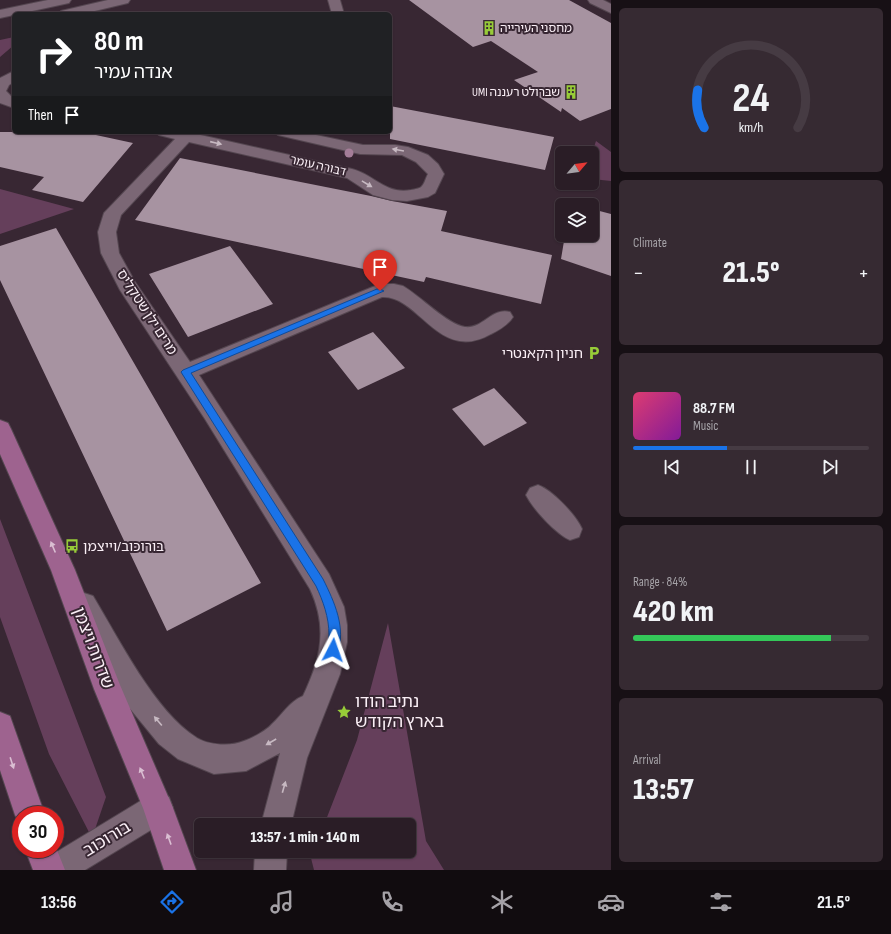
<!DOCTYPE html>
<meta charset="utf-8">
<style>
body{margin:0;font-family:"Sofia Sans Condensed","Noto Sans Hebrew",sans-serif;background:#362a32;color:#f1f3f6;height:100vh;display:flex;flex-direction:column;font-size:15px;white-space:nowrap}
*{box-sizing:border-box;margin:0}
p{font-size:13px;color:#a5a2a7}
.icon{flex:none;width:22px;height:22px;fill:none;stroke:currentColor;stroke-width:2;stroke-linecap:round;stroke-linejoin:round}
.map{position:relative;flex:1;overflow:hidden}
.drawer{display:flex;flex-direction:column;gap:8px;padding:8px;background:#171015;width:280px}
.drawer>*{flex:none}
.guide{position:absolute;left:12px;top:12px;width:380px;height:122px;border-radius:6px;box-shadow:0 1px 3px #0004,0 0 0 1px #463b43;background:#202124;color:#fff;overflow:hidden}
.needle{width:26px;rotate:61deg}
.controls{position:absolute;left:555px;top:146px;display:grid;gap:8px}
.controls a{display:grid;place-items:center;width:44px;height:44px;border-radius:6px;background:#2a1d26;box-shadow:0 1px 3px #0004,0 0 0 1px #463b43;font-size:20px}
.speed{position:absolute;left:12px;top:806px;display:flex;gap:8px;font-size:20px;font-weight:700;text-align:center}
.speed>*{display:grid;place-content:center;width:52px;height:52px;border-radius:50%;background:#2a1d26;box-shadow:0 1px 3px #0004,0 0 0 1px #463b43;line-height:1}
.speed .limit{border:6px solid #d22;background:#fff;color:#111}
.pin{position:absolute;display:grid;place-items:center;width:34px;height:34px;color:#fff;margin:-41px -17px;border-radius:50% 50% 50% 0;rotate:-45deg;box-shadow:0 0 4px #0007}
.pin .icon{rotate:45deg}
.me{position:absolute;width:44px;margin:-22px;rotate:4deg;stroke-linejoin:round;filter:drop-shadow(0 0 3px #0008)}
.turn{display:flex;align-items:center;gap:14px;height:84px;padding:0 16px;font-size:18px}
.turn .icon{width:52px;height:52px;stroke-width:2.5}
.turn b{display:block;font-size:28px;line-height:34px}
.then{display:flex;align-items:center;height:38px;padding:0 16px;background:#0003;gap:8px;font-size:15px}
.big{font-size:30px;font-weight:800;line-height:1.1}
.drawer .tile{flex:1;display:flex;flex-direction:column;justify-content:center;gap:6px;min-width:0;padding:0 14px;border-radius:6px;background:#362a32}
.drawer .dial{align-items:center;gap:0}
.dial svg{height:104px;overflow:visible;fill:none;stroke:#463b43;stroke-width:7;stroke-linecap:round;text-anchor:middle}
.dial text{fill:#f1f3f6;stroke:none}
.song{display:flex;align-items:center;gap:12px}
.cover{width:48px;height:48px;border-radius:6px;background:linear-gradient(135deg,hsl(340 70% 55%),hsl(290 70% 35%))}
.played{height:4px;border-radius:2px;background:linear-gradient(90deg,#1a73e8 40%,#463b43 40%)}
.keys{display:flex;justify-content:space-around;direction:ltr}
.heat{display:flex;justify-content:space-between;align-items:center;font-size:22px;direction:ltr}
.charge{height:6px;border-radius:3px;background:linear-gradient(90deg,#34c759 84%,#463b43 0)}
.trip{position:absolute;left:194px;top:818px;width:222px;height:40px;border-radius:6px;background:#2a1d26;box-shadow:0 1px 3px #0004,0 0 0 1px #463b43;font-weight:800;line-height:40px;text-align:center}
.tab-bar{display:flex;height:64px;justify-content:space-around;align-items:center;background:#110c0f;color:#a5a2a7}
.tab-bar .icon{width:28px;height:28px}
.tab-bar .current{color:#1a73e8}
.tab-bar b{font-size:18px;color:#f1f3f6}
main{display:flex;flex:1;min-height:0}
.map>svg:first-child{display:block}
.green{fill:#653f5b}
.building{fill:#a793a1}
.lines{fill:none;stroke-linecap:round;stroke-linejoin:round}
.minor-casing{stroke:#544650;stroke-width:2}
.major-casing{stroke:#544650;stroke-width:2}
.minor{fill:#7b6775;fill-rule:evenodd}
.major{fill:#9e638f;fill-rule:evenodd}
.tree{fill:#a47d98}
.oneway{fill:#c7b9c2}
.oneway2{fill:#dabed2}
.route{fill:#1a73e8;stroke:#114b97}
.labels{text-anchor:middle;dominant-baseline:central;stroke-width:4;stroke-linejoin:round;paint-order:stroke}
.far-poi-label{font-size:12px;fill:#faeff6;stroke:#382733;text-anchor:start}
.far-street-label{font-size:12px;fill:#faeff6;stroke:#382733}
.street-label{font-size:14px;fill:#faeff6;stroke:#382733}
.poi-label{font-size:14px;fill:#faeff6;stroke:#382733;text-anchor:end}
.near-street-label{font-size:17px;fill:#faeff6;stroke:#382733}
.near-poi-label{font-size:17px;fill:#faeff6;stroke:#382733;text-anchor:start}
</style>
<main>
<div class="map">
<svg width="611" height="870" viewBox="0 0 611 870">
<rect width="100%" height="100%" fill="#382733"/>
<!-- green -->
<path class="green" d="M14,37V45L0,57V40Z
M596,141L611,152V181L592,179V153Z
M0,189L74,209L0,234Z
M0,519L106,797L92,838L49,754L0,617Z
M388,623L426,841L444,870H314L311,858L314,851H409V825H324L357,740Z"/>
<!-- building -->
<path class="building" d="M409,0H569L611,23V109L580,121L562,108L561,112L514,80L538,72L491,41L473,47Z
M390,106L554,137L545,170L390,139Z
M0,132H82L133,143L83,202L32,190L44,177L0,167Z
M180,158L371,196L392,201L447,211L441,231L552,255L541,304L426,277L424,282L135,220Z
M592,209L611,214V276L561,259L565,235H592Z
M56,228L261,583L167,631L0,280V246Z
M230,246L273,304L188,337L149,274Z
M373,332L405,368L358,390L328,352Z
M494,388L527,423L484,446L452,409Z"/>
<g class="lines">
<defs>
<path id="minor" d="M48,0H71L69,3L0,18V10Z
M108,0H130L128,3L82,14H60L61,11Z
M328,0H340L344,14H332Z
M588,0H603L611,4V13L590,3Z
M14,71V82L9,85L6,91L14,99V108L0,103V78Z
M156,132H198L196,134L352,169C373,174 386,195 411,190C415,189 420,189 422,186C425,183 426,177 428,174L416,162L402,155L360,154L278,135L275,132H302L363,145H395L408,147L428,155L438,164L444,174L435,193L428,197L407,201L392,200L373,195L347,178L189,142L121,215L116,232L119,253L135,282L190,362L380,284H394L403,286C419,295 448,325 465,327C483,329 492,307 510,312L513,317C508,325 499,330 491,334C439,364 419,295 382,297L199,375L329,574L344,607L347,625V642L340,674L307,758L291,825H261L280,753L246,771L214,774L178,759L159,744L127,705L71,605L75,596L84,593L93,596C119,639 155,712 197,738C209,745 230,747 244,741C252,738 266,731 272,724C282,715 290,701 303,696C321,658 328,628 310,589L205,419L120,290L101,253L98,232L104,213L175,139L159,135Z
M538,485C552,490 576,515 582,529L579,537L570,540C556,534 533,509 526,495L530,488Z
M158,793L169,797L173,808L169,819L85,870H40L45,859L147,797Z
M255,851H287L286,870H254Z"/>
<path id="major" d="M0,420L8,423L11,429L75,570L120,685L173,808L196,870H164L143,808L94,689L51,570L0,454Z
M0,712L10,716L45,815H21V826L15,815L0,770Z
M55,845L65,870H33L25,849H55Z"/>
</defs>
<!-- minor casing -->
<use href="#minor" class="minor-casing"/>
<!-- major casing -->
<use href="#major" class="major-casing"/>
<!-- minor -->
<use href="#minor" class="minor"/>
<!-- major -->
<use href="#major" class="major"/>
</g>
<!-- trees -->
<circle class="tree" cx="349" cy="153" r="4.5"/>
<!-- one-way arrows -->
<defs><path id="oneway-solid" d="M-6-.8H1V-3.2L6.5 0L1 3.2V.8H-6Z"/></defs>
<g class="oneway">
<use href="#oneway-solid" transform="translate(216 143) rotate(13)"/>
<use href="#oneway-solid" transform="translate(398 150) rotate(-170)"/>
<use href="#oneway-solid" transform="translate(367 184) rotate(31)"/>
<use href="#oneway-solid" transform="translate(158 721) rotate(-130)"/>
<use href="#oneway-solid" transform="translate(271 742) rotate(150)"/>
<use href="#oneway-solid" transform="translate(284 787) rotate(-74)"/>
</g>
<g class="oneway2">
<use href="#oneway-solid" transform="translate(53 547) rotate(-113)"/>
<use href="#oneway-solid" transform="translate(12 763) rotate(72)"/>
<use href="#oneway-solid" transform="translate(142 773) rotate(-112)"/>
<use href="#oneway-solid" transform="translate(169 839) rotate(-110)"/>
</g>
<!-- route -->
<path class="route" d="M377,289H380L384,291L191,373L323,579C334,601 347,629 337,654L333,655L329,654C326,647 329,642 329,635C329,617 323,601 316,586L181,372L183,370Z"/>
<!-- icons -->
<defs>
<symbol id="building-bare" viewBox="-9 -9 18 18"><path d="M-4-6H4V6H1V3H-1V6H-4ZM-2.5-4.3h1.7v1.8h-1.7ZM.8-4.3h1.7v1.8H.8ZM-2.5-1h1.7V.8h-1.7ZM.8-1h1.7V.8H.8Z" fill="#97cc38" stroke="#382733" stroke-width="2.5" paint-order="stroke"/></symbol>
<symbol id="parking-bare" viewBox="-9 -9 18 18"><path d="M-3.5-5.5H1a3.5 3.5 0 0 1 0 7H-1V5.5H-3.5ZM-1-3.4V-.6H.8a1.4 1.4 0 0 0 0-2.8Z" fill="#97cc38" stroke="#382733" stroke-width="2.5" paint-order="stroke"/></symbol>
<symbol id="bus-bare" viewBox="-9 -9 18 18"><path d="M-5-6H5V4H4V6H2V4H-2V6H-4V4H-5ZM-3.5-4V0h7V-4ZM-3.5 1.2v1.5H-2V1.2ZM2 1.2v1.5H3.5V1.2Z" fill="#97cc38" stroke="#382733" stroke-width="2.5" paint-order="stroke"/></symbol>
<symbol id="sight-bare" viewBox="-9 -9 18 18"><path d="M0-6L1.8-2.2L6-1.7L2.9 1.2L3.7 5.4L0 3.3L-3.7 5.4L-2.9 1.2L-6-1.7L-1.8-2.2Z" fill="#97cc38" stroke="#382733" stroke-width="2.5" paint-order="stroke"/></symbol>
</defs>
<g fill-rule="evenodd">
<use href="#building-bare" x="479" y="18" width="20" height="20"/>
<use href="#building-bare" x="561" y="82" width="20" height="20"/>
<use href="#parking-bare" x="584" y="343" width="20" height="20"/>
<use href="#bus-bare" x="62" y="536" width="20" height="20"/>
<use href="#sight-bare" x="334" y="702" width="20" height="20"/>
</g>
<g class="labels">
<!-- far-poi labels -->
<g class="far-poi-label">
<text x="500" y="28">מחסני העירייה</text>
<text x="560" y="92" text-anchor="end">UMI שברולט רעננה</text>
</g>
<!-- far-street labels -->
<g class="far-street-label">
<text transform="translate(318 166) rotate(13)">דבורה עומר</text>
</g>
<!-- street labels -->
<g class="street-label">
<text transform="translate(147 312) rotate(57)">מרים ילן שטקליס</text>
</g>
<!-- poi labels -->
<g class="poi-label">
<text x="583" y="353">חניון הקאנטרי</text>
<text x="83" y="546" text-anchor="start">בורוכוב/וייצמן</text>
</g>
<!-- near-street labels -->
<g class="near-street-label">
<text transform="translate(93 648) rotate(69)">שדרות ויצמן</text>
<text transform="translate(107 839) rotate(-31)">בורוכוב</text>
</g>
<!-- near-poi labels -->
<g class="near-poi-label">
<text x="355" y="702">נתיב הודו<tspan x="355" dy="20">בארץ הקודש</tspan></text>
</g>
</g>
</svg>
<div class="controls">
<a><svg class="needle" viewBox="-14 -14 28 28"><path d="M0-13l5 13h-10z" fill="#e53935"/><path d="M0 13l5-13h-10z" fill="#a5a2a7"/></svg></a>
<a><svg class="icon" aria-label="layers" viewBox="0 0 24 24"><path d="M12 4l9 5-9 5-9-5zM3 14l9 5 9-5"/></svg></a>
</div>
<div class="speed"><div class="limit">30</div></div>
<div class="pin" style="left:380px;top:291px;background:#d93025"><svg class="icon" aria-label="arrive" viewBox="0 0 24 24"><path d="M6 21V4h12l-3 4 3 4H6"/></svg></div>
<svg class="me" style="left:333px;top:650px" viewBox="-20 -20 40 40"><path d="M0-17L14 15 0 8-14 15z" fill="#1a73e8" stroke="#fff" stroke-width="4"/></svg>
<div class="trip">13:57 · 1 min · 140 m</div>
<div class="guide">
<div class="turn"><svg class="icon" aria-label="right" viewBox="0 0 24 24"><path d="M7 20v-9h11M14 6l5 5-5 5"/></svg><div><b>80 m</b>אנדה עמיר</div></div>
<div class="then">Then<svg class="icon" aria-label="arrive" viewBox="0 0 24 24"><path d="M6 21V4h12l-3 4 3 4H6"/></svg></div>
</div>
</div>
<section class="drawer">
<div class="tile dial"><svg viewBox="0 0 100 80">
<path d="M14 69A42 42 0 1 1 86 69"/>
<path d="M14 69A42 42 0 0 1 9 40" stroke="#1a73e8"/>
<text x="50" y="56" font-size="32" font-weight="700">24</text>
<text x="50" y="72" font-size="11">km/h</text>
</svg></div>
<div class="tile"><p>Climate</p>
<div class="heat"><a>−</a><b class="big">21.5°</b><a>+</a></div>
</div>
<div class="tile">
<div class="song"><i class="cover"></i><div><b>88.7 FM</b><p>Music</p></div></div>
<div class="played"></div>
<div class="keys"><svg class="icon" aria-label="previous" viewBox="0 0 24 24"><path d="M18 5L8 12l10 7zM5 5v14"/></svg><svg class="icon" aria-label="pause" viewBox="0 0 24 24"><path d="M8 5v14M16 5v14"/></svg><svg class="icon" aria-label="next" viewBox="0 0 24 24"><path d="M6 5l10 7-10 7zM19 5v14"/></svg></div>
</div>
<div class="tile"><p>Range · 84%</p><b class="big">420 km</b><div class="charge"></div></div>
<div class="tile"><p>Arrival</p><b class="big">13:57</b></div>
</section>
</main>
<nav class="tab-bar">
<b>13:56</b>
<svg class="icon current" aria-label="directions" viewBox="0 0 24 24"><path d="M12 3l9 9-9 9-9-9zM9 14v-3h6M13 9l2 2-2 2"/></svg>
<svg class="icon" aria-label="music" viewBox="0 0 24 24"><path d="M9 18V5l10-2v13"/><circle cx="6" cy="18" r="3"/><circle cx="16" cy="16" r="3"/></svg>
<svg class="icon" aria-label="phone" viewBox="0 0 24 24"><path d="M5 4h4l2 5-3 2q2 4 5 5l2-3 5 2v4C11 20 4 13 5 4z"/></svg>
<svg class="icon" aria-label="climate" viewBox="0 0 24 24"><path d="M12 3v18M4 7l16 10M4 17L20 7"/></svg>
<svg class="icon" aria-label="car" viewBox="0 0 24 24"><path d="M5 17H2v-5l4-1 3-4h7l3 4 3 1v5h-3M9 17h6M6 11h13"/><circle cx="7" cy="17" r="2"/><circle cx="17" cy="17" r="2"/></svg>
<svg class="icon" aria-label="filters" viewBox="0 0 24 24"><path d="M4 7h16M4 17h16"/><circle cx="9" cy="7" r="2"/><circle cx="15" cy="17" r="2"/></svg>
<b>21.5°</b>
</nav>
